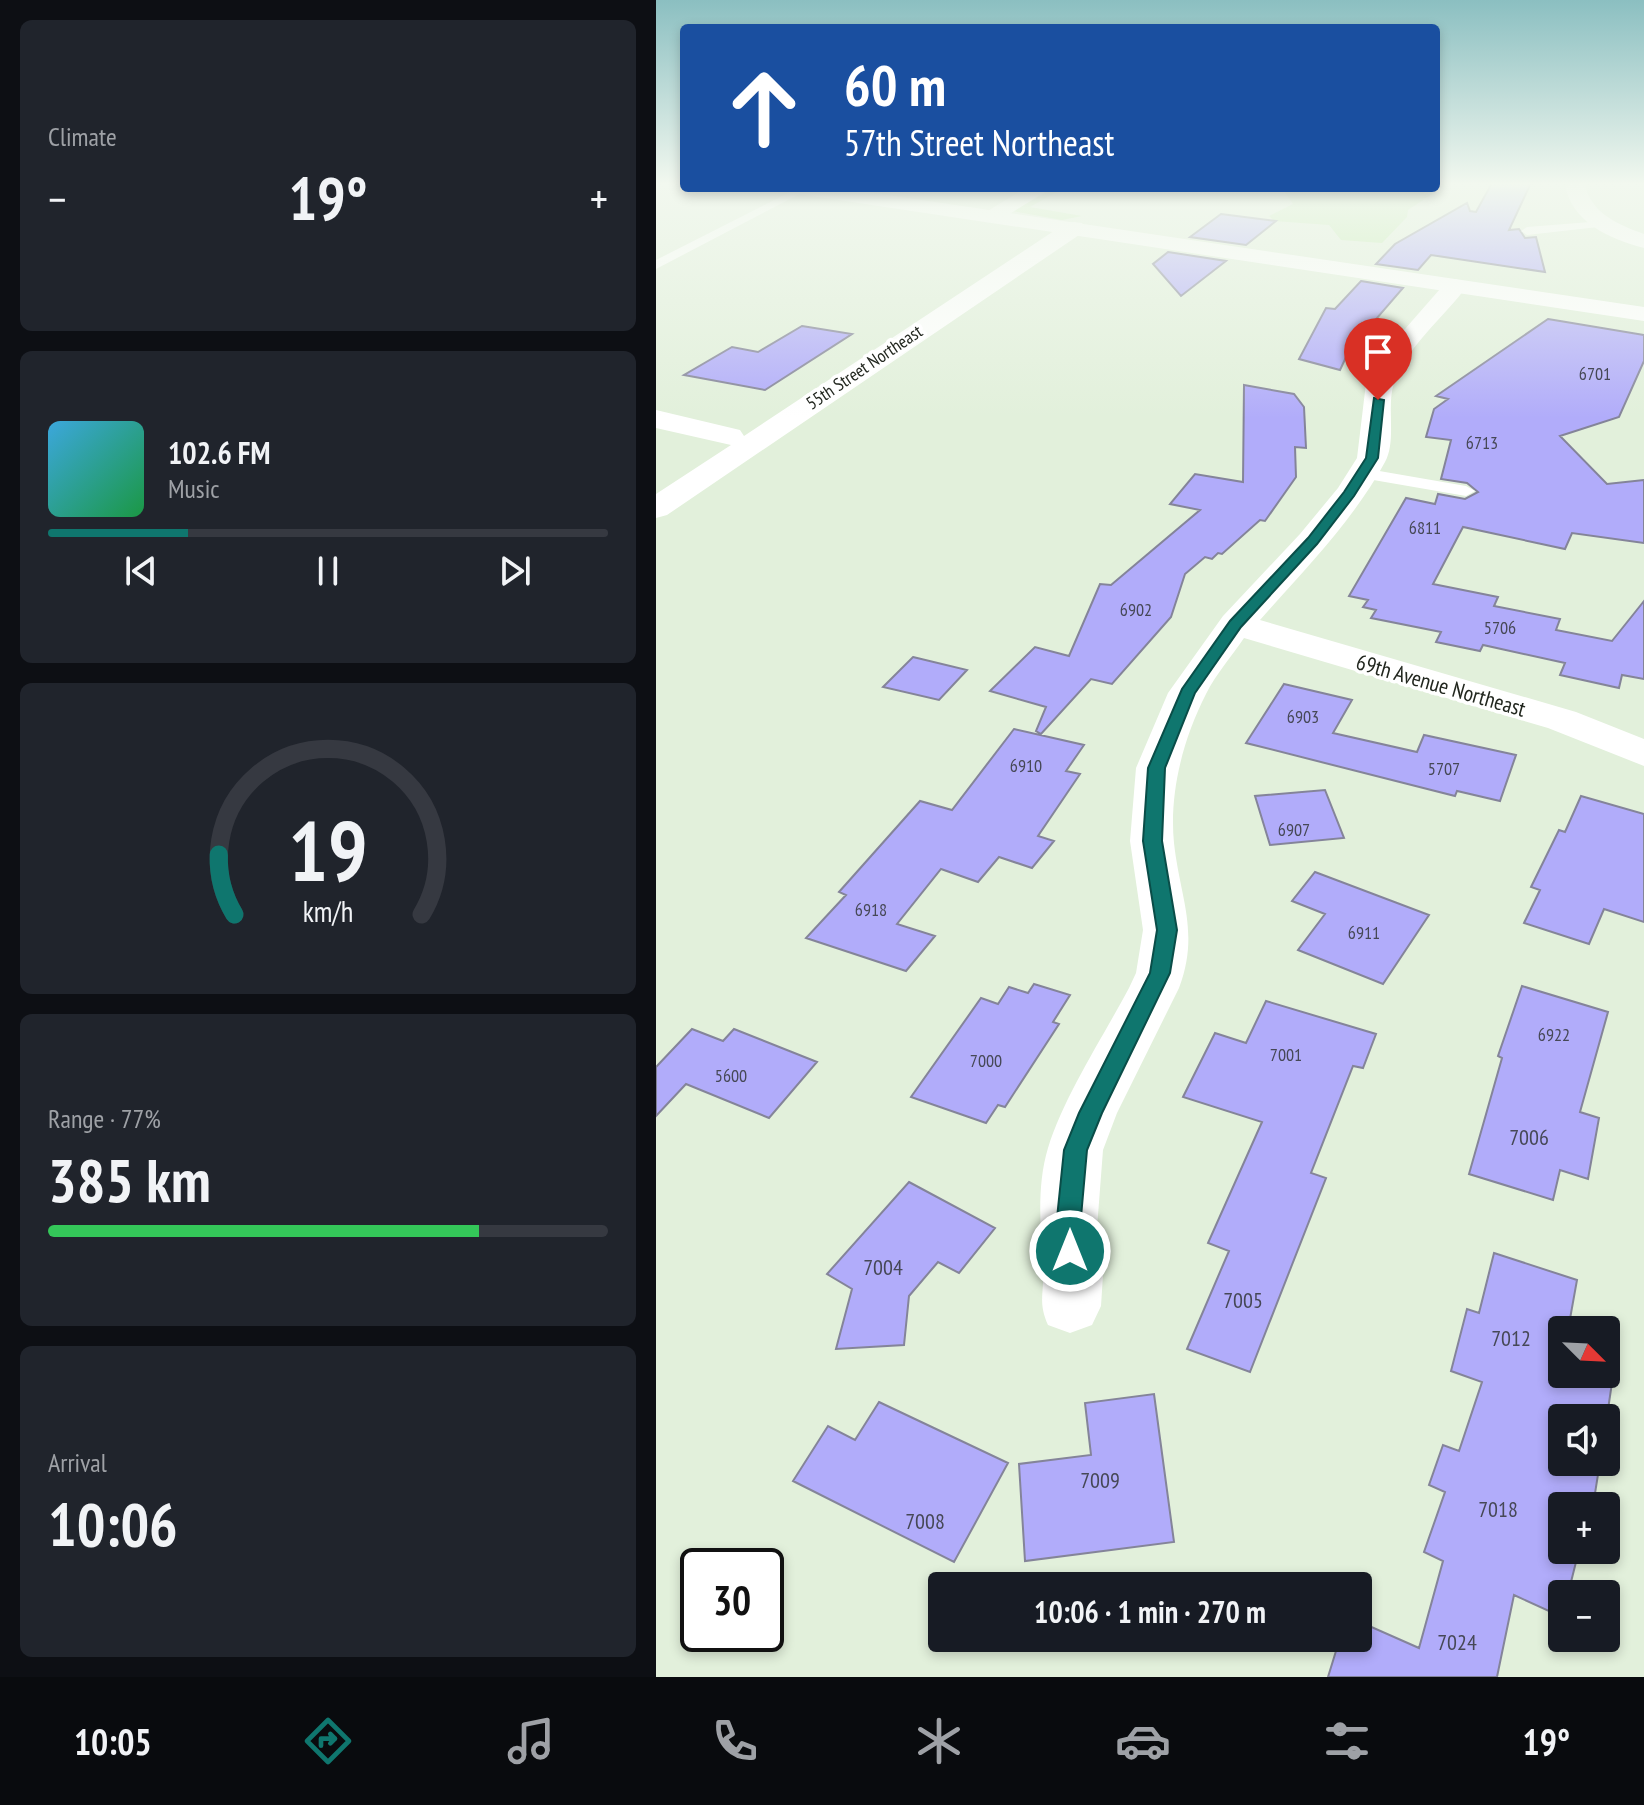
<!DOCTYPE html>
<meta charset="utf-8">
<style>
body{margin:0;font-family:"PT Sans Narrow",sans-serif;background:#20242c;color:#f1f3f6;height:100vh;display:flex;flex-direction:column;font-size:30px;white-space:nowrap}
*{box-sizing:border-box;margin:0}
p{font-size:26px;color:#9ea1a6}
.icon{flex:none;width:44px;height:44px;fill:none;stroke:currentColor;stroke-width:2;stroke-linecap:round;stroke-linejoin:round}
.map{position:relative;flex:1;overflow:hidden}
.sheet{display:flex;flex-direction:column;gap:20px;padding:20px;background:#0d0f14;width:656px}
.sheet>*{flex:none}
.top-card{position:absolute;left:24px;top:24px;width:760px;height:168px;border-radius:8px;box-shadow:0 4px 12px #0003;background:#1a4fa0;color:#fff;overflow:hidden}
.needle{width:52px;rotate:114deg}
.controls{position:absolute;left:892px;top:1316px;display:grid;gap:16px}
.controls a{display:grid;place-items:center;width:72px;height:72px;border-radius:8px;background:#171b24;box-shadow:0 4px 12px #0003;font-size:40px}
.speed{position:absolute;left:24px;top:1548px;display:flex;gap:16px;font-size:40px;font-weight:700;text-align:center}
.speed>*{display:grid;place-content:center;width:104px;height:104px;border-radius:50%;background:#171b24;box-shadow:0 4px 12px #0003;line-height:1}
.speed .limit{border:4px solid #111;border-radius:12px;background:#fff;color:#111}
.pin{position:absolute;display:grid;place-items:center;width:68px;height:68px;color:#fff;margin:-82px -34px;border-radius:50% 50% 50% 0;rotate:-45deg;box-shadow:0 0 8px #0007}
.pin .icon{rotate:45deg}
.me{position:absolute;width:88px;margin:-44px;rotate:0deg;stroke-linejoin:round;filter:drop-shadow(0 0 6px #0008)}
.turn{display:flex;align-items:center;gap:28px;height:168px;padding:0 32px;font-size:36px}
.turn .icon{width:104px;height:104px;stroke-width:2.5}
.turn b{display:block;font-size:56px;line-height:68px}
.big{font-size:60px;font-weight:700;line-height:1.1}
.sheet .card{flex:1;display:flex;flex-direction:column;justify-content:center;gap:12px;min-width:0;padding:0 28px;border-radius:12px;background:#20242c}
.sheet .dial{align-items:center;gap:0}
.dial svg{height:208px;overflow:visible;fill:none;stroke:#363941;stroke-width:7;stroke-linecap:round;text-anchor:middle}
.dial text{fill:#f1f3f6;stroke:none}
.song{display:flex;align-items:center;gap:24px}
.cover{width:96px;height:96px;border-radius:12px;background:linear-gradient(135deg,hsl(200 70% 55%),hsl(140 70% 35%))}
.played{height:8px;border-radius:4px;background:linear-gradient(90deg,#0f766e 25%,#363941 25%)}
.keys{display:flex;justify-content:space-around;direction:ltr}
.heat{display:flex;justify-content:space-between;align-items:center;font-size:44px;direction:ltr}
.charge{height:12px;border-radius:6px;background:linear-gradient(90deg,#34c759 77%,#363941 0)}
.trip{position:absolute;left:272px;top:1572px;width:444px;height:80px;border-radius:8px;background:#171b24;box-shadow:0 4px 12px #0003;font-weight:700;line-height:80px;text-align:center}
.dock{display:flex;height:128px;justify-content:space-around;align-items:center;background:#090b0e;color:#9ea1a6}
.dock .icon{width:56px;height:56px}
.dock .selected{color:#0f766e}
.dock b{font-size:36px;color:#f1f3f6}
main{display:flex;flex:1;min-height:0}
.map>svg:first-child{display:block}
.green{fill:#c3ebae}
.building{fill:#b1acfa;stroke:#848499;stroke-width:2}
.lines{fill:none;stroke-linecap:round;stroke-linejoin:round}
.service{fill:#fff;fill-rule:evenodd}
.minor{fill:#fff;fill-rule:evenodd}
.tertiary{fill:#fff;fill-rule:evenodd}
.route{fill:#0f766e;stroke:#0a4d48;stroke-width:2}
.labels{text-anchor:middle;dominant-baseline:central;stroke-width:7;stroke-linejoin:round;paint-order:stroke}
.far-street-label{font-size:18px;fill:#22271f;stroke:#fff}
.number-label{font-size:18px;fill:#464856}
.street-label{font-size:22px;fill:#22271f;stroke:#fff}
.near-number-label{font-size:22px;fill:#464856}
</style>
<main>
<section class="sheet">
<div class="card"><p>Climate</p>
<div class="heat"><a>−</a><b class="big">19°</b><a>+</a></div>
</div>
<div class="card">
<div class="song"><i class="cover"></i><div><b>102.6 FM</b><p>Music</p></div></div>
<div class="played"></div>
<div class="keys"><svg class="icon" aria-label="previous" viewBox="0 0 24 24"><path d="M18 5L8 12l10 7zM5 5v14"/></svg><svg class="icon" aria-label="pause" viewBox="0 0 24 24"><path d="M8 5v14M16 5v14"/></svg><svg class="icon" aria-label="next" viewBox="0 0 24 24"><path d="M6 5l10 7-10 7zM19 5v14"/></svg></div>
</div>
<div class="card dial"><svg viewBox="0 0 100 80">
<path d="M14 69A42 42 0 1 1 86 69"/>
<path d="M14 69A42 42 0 0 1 8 46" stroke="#0f766e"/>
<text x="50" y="56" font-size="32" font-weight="700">19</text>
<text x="50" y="72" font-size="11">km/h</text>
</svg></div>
<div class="card"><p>Range · 77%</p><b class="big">385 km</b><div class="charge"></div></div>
<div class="card"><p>Arrival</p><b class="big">10:06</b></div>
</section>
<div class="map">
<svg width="988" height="1677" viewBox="0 0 988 1677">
<rect width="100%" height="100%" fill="#e2f0db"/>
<!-- green -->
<path class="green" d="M780,183H793L752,210L751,217L726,243L685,240L673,225L618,221L613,216L637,204L627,190L629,188H780Z
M398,188H408L374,207L426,216L406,220L356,211Z"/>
<!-- building -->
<path class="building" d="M836,183H875L853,230L863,229L869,238L880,237L889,272L775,255L762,270L720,264L739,244L811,203L814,211L820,212Z
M565,214L620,221L590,245L534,237Z
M512,252L570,261L525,296L497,264Z
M705,281L747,288L715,325L706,323L684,370L643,359L670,308L679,309Z
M892,319L988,335V361L963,417L904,436L951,484L988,480V543L916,533L909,549L807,527L777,584L842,597L838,606L904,619L900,630L956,641L988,601V679L966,675L963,688L904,675L909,663L827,645L824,651L780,642L785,632L715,618L720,610L707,607L712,600L693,596L750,498L779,504L782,494L809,499L822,492L811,483L785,479L795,440L770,437L778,409L792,399L780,396Z
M146,326L196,334L109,390L28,375L76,347L102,352Z
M588,385L638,394L648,407L650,448L639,447L640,477L609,521L604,520L566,554L562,553L556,559L549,557L529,574L515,617L456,684L435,679L385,734L380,731L390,707L334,691L379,647L413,656L444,584L455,585L544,510L514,504L539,474L587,482Z
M257,657L311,670L283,700L227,687Z
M628,684L696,700L677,733L761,752L768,735L860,755L844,801L801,791L799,796L590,743Z
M358,729L428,745L410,771L424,774L382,836L398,841L376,868L343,857L322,882L285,869L241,924L279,936L250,971L150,938L190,895L183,892L264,801L296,810Z
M669,790L688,838L614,845L599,796Z
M925,796L988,814V922L948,909L933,944L868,923L884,890L875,887L903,830L909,832Z
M659,872L773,915L727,984L642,950L669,914L636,901Z
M378,984L414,995L397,1022L403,1024L349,1107L342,1105L330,1123L255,1097L325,998L342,1004L353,987L372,993Z
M866,986L952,1012L924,1112L943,1118L932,1179L904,1170L897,1200L813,1174L846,1058L842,1056Z
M610,1001L720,1034L707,1068L697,1066L655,1173L670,1178L594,1372L531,1349L573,1251L552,1243L606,1122L527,1097L559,1033L590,1043Z
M36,1029L67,1041L78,1029L161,1062L113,1118L30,1084L0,1116V1067Z
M253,1182L339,1228L303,1273L282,1262L253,1296L248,1345L180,1349L196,1289L171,1274Z
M838,1253L921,1280L912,1330H906V1374H950V1345L961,1349L950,1423V1418H906V1462H944L937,1506H906V1550H923L912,1594H906V1617L858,1595L841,1677H672L684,1638H702V1621L763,1648L787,1561L768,1552L789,1492L773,1485L787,1445L803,1451L826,1382L795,1371L811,1309L823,1313Z
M498,1394L518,1542L369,1561L363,1464L435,1455L429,1403Z
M223,1402L352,1463L298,1562L137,1481L172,1426L199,1440Z"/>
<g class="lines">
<!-- service -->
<path class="service" d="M142,188L153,189L0,269V260Z
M947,221L951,222V226L871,235L865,231L871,227Z
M706,468L810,486L819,491L810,496L700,477L698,473Z"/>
<!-- minor -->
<path class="minor" d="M909,183H929C934,213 961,224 988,234V248C954,239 914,222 909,183Z
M370,188H395L344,220H330L326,216L330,212Z
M418,222L426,223L429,228L426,233L11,515L0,518V494L75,445L0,428V410L84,430L88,436L410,223Z
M799,279L807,281L811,286C790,315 748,350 738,383C730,407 741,440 729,462C697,521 648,570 604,620L920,712L988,739V766L892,728L588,638C576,656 560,674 550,694C527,739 513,793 518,843C524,898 544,932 523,988L461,1113L447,1150L441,1228L447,1275L445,1306L436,1325L414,1333L392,1325C382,1302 388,1295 387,1272C385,1232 380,1187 392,1148C408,1096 447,1037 473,988L480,973L487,930L474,841L480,768L512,693L567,616L644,534L682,488L701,458L710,383L735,345L791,281Z"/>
<!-- tertiary -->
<path class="tertiary" d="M133,188H184L988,307V321L143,194Z"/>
</g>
<!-- sky -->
<linearGradient id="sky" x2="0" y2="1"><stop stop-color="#8bbfc1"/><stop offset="0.44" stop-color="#f2f8ef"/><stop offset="1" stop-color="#f2f8ef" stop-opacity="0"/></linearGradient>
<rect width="988" height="418" fill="url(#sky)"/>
<!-- route -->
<path class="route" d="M718,398L728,400L722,458L698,496L661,544L585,627L539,693L509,768L506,841L521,930L514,973L446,1113L431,1150L424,1228L426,1251L423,1259L414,1262L406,1259L400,1228L408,1150L423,1113L494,973L501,930L487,841L492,768L526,689L574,621L652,538L688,492L710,458Z"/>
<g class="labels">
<!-- far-street labels -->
<g class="far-street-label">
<text transform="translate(208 367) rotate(-34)">55th Street Northeast</text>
</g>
<!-- number labels -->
<g class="number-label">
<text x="939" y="373">6701</text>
<text x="826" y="442">6713</text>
<text x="769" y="527">6811</text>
<text x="480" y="609">6902</text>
<text x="844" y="627">5706</text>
<text x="647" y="716">6903</text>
<text x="370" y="765">6910</text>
<text x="788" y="768">5707</text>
<text x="638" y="829">6907</text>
<text x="215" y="909">6918</text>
<text x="708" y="932">6911</text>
<text x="898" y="1034">6922</text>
<text x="630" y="1054">7001</text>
<text x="330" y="1060">7000</text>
<text x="75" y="1075">5600</text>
</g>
<!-- street labels -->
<g class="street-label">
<text transform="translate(785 685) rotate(16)">69th Avenue Northeast</text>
</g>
<!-- near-number labels -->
<g class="near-number-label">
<text x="873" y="1137">7006</text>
<text x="227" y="1267">7004</text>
<text x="587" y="1300">7005</text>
<text x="855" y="1338">7012</text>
<text x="444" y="1480">7009</text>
<text x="842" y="1509">7018</text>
<text x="269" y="1521">7008</text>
<text x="801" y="1642">7024</text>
</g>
</g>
</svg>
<div class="controls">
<a><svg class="needle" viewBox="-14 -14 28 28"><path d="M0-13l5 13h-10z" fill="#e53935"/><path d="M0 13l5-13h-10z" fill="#9ea1a6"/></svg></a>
<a><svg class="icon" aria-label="sound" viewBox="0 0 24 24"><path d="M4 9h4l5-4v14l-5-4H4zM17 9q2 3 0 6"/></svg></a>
<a>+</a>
<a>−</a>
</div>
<div class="speed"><div class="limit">30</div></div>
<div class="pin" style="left:722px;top:400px;background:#d93025"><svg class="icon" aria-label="arrive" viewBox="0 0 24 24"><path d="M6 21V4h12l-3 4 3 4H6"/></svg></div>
<svg class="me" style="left:414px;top:1251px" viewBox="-20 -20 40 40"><circle r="17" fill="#0f766e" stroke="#fff" stroke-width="3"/><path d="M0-11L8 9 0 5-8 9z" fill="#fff"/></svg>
<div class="trip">10:06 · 1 min · 270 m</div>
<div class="top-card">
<div class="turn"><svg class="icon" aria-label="ahead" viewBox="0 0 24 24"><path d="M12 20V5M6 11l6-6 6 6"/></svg><div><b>60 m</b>57th Street Northeast</div></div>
</div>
</div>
</main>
<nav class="dock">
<b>10:05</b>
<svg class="icon selected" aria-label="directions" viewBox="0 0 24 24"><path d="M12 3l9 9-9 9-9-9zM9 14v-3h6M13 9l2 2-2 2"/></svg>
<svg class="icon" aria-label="music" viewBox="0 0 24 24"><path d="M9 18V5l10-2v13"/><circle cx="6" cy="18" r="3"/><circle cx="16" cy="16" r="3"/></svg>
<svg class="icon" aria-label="phone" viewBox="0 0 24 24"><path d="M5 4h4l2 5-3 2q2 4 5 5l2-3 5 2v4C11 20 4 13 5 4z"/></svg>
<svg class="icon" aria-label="climate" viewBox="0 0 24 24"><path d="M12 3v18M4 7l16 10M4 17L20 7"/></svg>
<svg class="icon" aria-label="car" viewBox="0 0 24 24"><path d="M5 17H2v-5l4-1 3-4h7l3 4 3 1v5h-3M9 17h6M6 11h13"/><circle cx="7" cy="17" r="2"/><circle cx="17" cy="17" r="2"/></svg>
<svg class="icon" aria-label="filters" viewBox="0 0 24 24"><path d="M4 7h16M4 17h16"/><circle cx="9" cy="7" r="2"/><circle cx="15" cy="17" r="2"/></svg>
<b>19°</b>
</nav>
